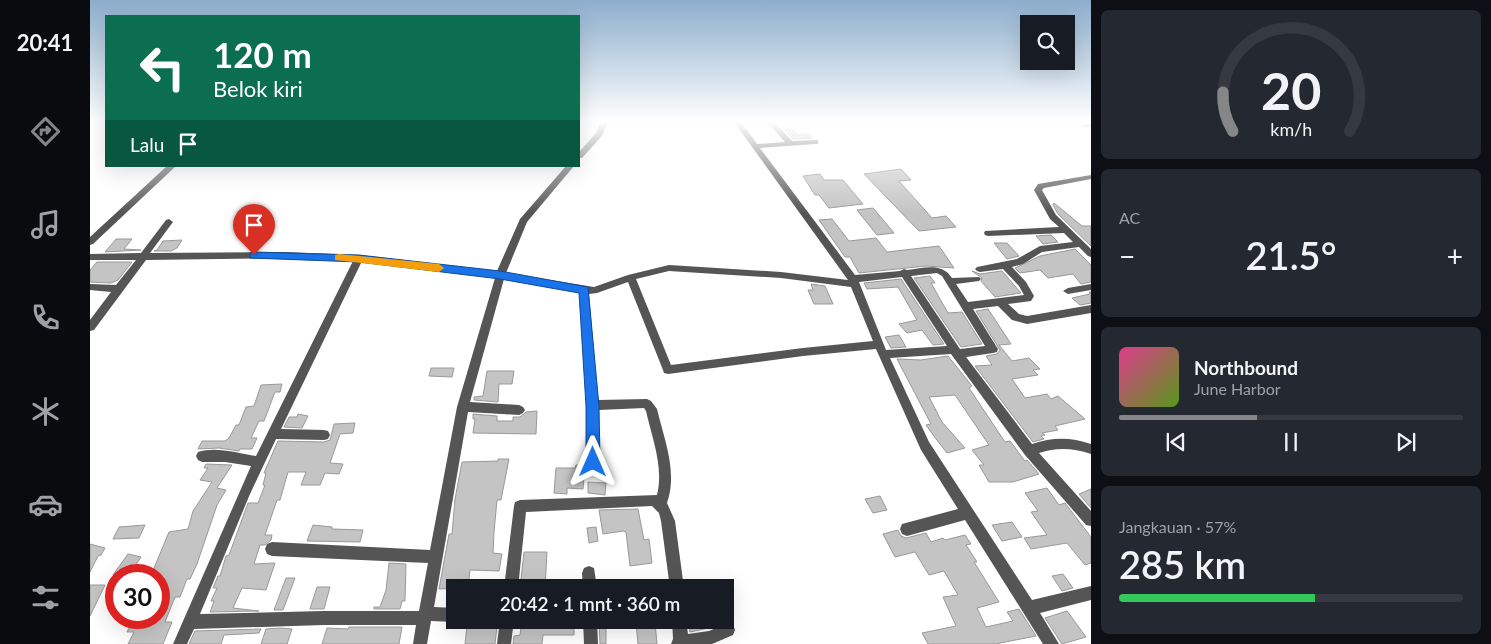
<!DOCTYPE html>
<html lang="id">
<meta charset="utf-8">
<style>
body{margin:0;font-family:Lato,sans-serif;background:#242831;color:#f1f3f6;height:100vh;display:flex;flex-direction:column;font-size:19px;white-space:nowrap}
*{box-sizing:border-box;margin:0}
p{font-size:16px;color:#9ea1a6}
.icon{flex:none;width:28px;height:28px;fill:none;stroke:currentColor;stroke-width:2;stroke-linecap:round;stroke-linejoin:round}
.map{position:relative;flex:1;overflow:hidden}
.panel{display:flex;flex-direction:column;gap:10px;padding:10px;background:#0d0f14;width:400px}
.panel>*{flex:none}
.banner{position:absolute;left:15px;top:15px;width:475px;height:152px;border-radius:0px;box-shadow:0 5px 20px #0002;background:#0b6e4f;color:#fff;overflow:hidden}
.fabs{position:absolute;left:930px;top:15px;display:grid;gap:10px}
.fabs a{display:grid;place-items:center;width:55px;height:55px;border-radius:0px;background:#171b24;box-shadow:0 5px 20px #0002;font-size:25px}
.speed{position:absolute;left:15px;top:564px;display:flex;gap:10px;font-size:25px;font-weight:700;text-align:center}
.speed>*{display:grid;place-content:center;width:65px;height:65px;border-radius:50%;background:#171b24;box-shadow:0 5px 20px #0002;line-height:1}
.speed .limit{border:8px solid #d22;background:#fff;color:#111}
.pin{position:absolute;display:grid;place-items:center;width:42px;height:42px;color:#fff;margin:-51px -21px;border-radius:50% 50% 50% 0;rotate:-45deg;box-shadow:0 0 5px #0007}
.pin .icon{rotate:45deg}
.me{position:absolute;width:55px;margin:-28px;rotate:0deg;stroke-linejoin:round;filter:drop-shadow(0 0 4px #0008)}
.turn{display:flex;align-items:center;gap:18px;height:105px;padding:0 25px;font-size:22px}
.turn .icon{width:65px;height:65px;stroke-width:2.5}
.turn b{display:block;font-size:35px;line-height:42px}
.then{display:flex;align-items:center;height:48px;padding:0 25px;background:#0003;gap:10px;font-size:19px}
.big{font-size:38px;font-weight:600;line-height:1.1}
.panel .card{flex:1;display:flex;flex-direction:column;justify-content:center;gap:8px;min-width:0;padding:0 18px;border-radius:8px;background:#242831}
.panel .dial{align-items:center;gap:0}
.dial svg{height:130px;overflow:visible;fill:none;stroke:#363941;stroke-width:7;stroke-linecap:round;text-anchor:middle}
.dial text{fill:#f1f3f6;stroke:none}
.song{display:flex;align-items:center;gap:15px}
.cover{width:60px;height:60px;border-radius:8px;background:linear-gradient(135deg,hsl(330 70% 55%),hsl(90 70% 35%))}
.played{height:5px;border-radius:2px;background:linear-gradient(90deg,#858687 40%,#363941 40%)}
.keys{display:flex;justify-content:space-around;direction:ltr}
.heat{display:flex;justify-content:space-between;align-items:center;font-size:28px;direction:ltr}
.charge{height:8px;border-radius:4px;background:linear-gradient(90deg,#34c759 57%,#363941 0)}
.trip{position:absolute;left:356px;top:579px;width:288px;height:50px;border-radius:0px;background:#171b24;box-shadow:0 5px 20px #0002;font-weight:600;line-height:50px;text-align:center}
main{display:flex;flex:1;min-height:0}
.tabs{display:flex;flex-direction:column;width:90px;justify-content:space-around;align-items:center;background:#090b0e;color:#9ea1a6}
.tabs .icon{width:35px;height:35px}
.tabs .on{color:#858687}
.tabs b{font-size:22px;color:#f1f3f6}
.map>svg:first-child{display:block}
.building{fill:#c4c4c4;stroke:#999}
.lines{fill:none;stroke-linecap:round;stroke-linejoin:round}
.street{fill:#555;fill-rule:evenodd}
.route{fill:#1a73e8;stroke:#114b97}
.slow{fill:#f59e0b}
</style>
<main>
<nav class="tabs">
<b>20:41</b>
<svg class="icon on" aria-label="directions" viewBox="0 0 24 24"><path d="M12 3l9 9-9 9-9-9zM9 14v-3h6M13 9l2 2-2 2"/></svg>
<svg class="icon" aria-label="music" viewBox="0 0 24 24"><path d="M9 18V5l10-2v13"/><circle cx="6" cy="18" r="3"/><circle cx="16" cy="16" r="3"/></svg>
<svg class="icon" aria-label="phone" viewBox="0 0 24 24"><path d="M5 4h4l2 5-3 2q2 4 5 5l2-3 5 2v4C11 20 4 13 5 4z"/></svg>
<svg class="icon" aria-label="climate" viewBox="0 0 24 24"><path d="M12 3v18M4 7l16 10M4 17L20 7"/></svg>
<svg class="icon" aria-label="car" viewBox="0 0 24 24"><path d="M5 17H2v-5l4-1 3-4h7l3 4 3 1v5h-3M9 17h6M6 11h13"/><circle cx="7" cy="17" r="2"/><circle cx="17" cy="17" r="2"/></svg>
<svg class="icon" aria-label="filters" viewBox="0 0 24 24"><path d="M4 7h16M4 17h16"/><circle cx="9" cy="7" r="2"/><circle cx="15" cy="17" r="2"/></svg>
</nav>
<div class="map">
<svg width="1001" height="644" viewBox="0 0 1001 644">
<rect width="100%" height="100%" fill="#fff"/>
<!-- building -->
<path class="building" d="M703,129L708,135L719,134L722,138L703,139L695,130Z
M811,169L821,180L809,181L842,218L856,216L866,227L829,231L774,174Z
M730,174L734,180H753L773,204L739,208L729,195H725L713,176Z
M964,203L992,226H1001V246L968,214L963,205Z
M783,208L804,233L787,235L767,210Z
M742,219L759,241L786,238L797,252L849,246L864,268L836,266L769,273L760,257H755L729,220Z
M961,235L968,242L953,244L946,236Z
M26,239H42L34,249L51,250L15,252Z
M92,240L87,248L81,251H64L67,250L73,241Z
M904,243H917L929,256L917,259Z
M985,249L1001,265V282L991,284L983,274L958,278L950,270L930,273L925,268L950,256Z
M7,262H42L28,280L21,283L0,282V270Z
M882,271L890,274L912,271L931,293L905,297L891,281L892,278Z
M840,276L845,283H841L858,313L872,312L892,344L871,347L824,278Z
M811,279L854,344L843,345L832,330L817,333L809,324L827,320L808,287L777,289L774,283Z
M721,284L735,286L743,304H724L718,290H723Z
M999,292H1001V303L990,305L982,298L1000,294Z
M898,309L921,344L909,345L922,361L939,358L950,369L943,370L948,375L922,379L935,398L957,394L961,399L968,396L995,419L965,426L968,430L952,433L955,435L951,436L954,439L943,442L885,366L902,365L896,356L907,354L910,350L886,311Z
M809,335L816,347L801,348L795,337Z
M858,356L882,386L879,388L915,442L920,441L935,461L937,460L949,474L923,482H899L889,465H894L882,450L899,445L865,395L839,397L852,422L875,448L857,453L846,439L836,425L841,424L807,359L831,360Z
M341,368H364L362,377L339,376Z
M397,371H424L422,384H409L408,402L384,400V397L393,396Z
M192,384L190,392H185L174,421H169L161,438H167L162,449H150L149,451L129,448L108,449L112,441H135L139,438L146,425H149L156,407L164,406L171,385Z
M447,411L446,434L383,433L385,419H383V414L407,416V421H423V417H430L436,412Z
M208,414L218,416L212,428L194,427L199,417H207Z
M265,423L263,433L250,434L240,463L253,464L249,474L235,473L230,485H211L216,472H198L190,500H187L175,535H182L181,540L175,545H170L164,564L185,563L176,590L152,588L143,608L169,611L120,612L124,601H121L127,588H123L128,576H130L136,556L139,555L158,503H168L175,485H173L176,473H174L188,441L234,442L240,440L244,424Z
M408,459H419L411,500H407L404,532L403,553L412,554L409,571L380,570L378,588L349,589L359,534H362L365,499L372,462L408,461Z
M116,464L142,465L127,488L136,490L127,505L107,564L100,579H97L90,597H85L75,622H82L73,644H38L44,632H37L44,618H69V573H62L79,532L98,529L103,511L122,482L110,480L118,468H114Z
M486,465L495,466L493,489L477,488V494L464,493L466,468H485Z
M498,482L516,483L515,495L498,493Z
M957,488L969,505L975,503L1001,537V563L995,565L977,543L941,549L934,538L957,535L941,512L948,511L935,493Z
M1001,489V508L989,494Z
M790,496L797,510L783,513L775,499Z
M548,509L554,540L559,539L562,563L540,566L536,532L533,531L513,534L509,510Z
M922,522L932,537L912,541L902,525Z
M55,525L49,538L23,539L29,527Z
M223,525L242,527V529L273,530L270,542L217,541Z
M506,527L508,541L499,543L497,528Z
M808,530L811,536L816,538L836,533L841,542L853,538L855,540L875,535L881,544L876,545L887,562H884L909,602L887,608L896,627L923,621L917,612L929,609L946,636L905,644H838L832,633L866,626L853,597L868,595L854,571L839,575L825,552L805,557L793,534Z
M0,544L15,548L11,555L8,556L0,572Z
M434,552H457L455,588H430Z
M38,554L51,557L39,575H23Z
M299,563L316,564L315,601H312L310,609H284V607H290L296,590Z
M973,574L983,588L972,591L962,576Z
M196,578H205L193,610H184Z
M0,585H15L0,616Z
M227,587H240L234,609H220Z
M977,611L996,637L972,644L955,618Z
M432,620H484V635H453L452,644H423L424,636L430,635Z
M509,620H516V644H510Z
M598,620H622L623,627L600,632Z
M546,623H565L567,644H548Z
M377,626L407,627L405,644H375Z
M259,627H312L309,644H232L237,628L258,629Z
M191,628L202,629L197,644H171L176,629Z
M171,629L169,633L134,635L131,644H99L105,631Z"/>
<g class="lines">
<!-- street -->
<path class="street" d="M511,122H518L512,136L492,158H489V152L506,133Z
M644,122H651L667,144L695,142L677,122H684L702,141L728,140V144H725L670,148L765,275L810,271L814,269L817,270C834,268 852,262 862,278L889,277L891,279L889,281L866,284L878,302L934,295L929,286L913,269L890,272L887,271L885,269L887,267L927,259L950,246L983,242L974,233L898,236L895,235L894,233L895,231L969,227L960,219L944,190L948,184L1001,175V179L954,188L952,190L966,215L1001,249V257L998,256L989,247L952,252L933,264L922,267L936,282L944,296L941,301L918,304L929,314L937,316L1001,305V313L937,324L922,320L908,306L883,309L908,349L907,352L903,353L876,357L942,444C963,437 980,437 1001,444V454C983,448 967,447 949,453L1001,511V526L996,525L935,455L861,354L800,358L839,442L942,600L1001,586V600L950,613L969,644H953L875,520L817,536L812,534L810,529L812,524L868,509L831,450L786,349L713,356L578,374L574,373L573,370L538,282L507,293L499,294L508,400L557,399L561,401L567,409C574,439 588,472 577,503L585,521L594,588H580L571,521L569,513L562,506L436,512L428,588H414L424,506L425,502L430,500L567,495C574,467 562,438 556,411L554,408L509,410V462L507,466L503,468L499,466L497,462V403L489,292L414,279L380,402L429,405L433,407L435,410L433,413L429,415L378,412L344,607L365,608V620H370L365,622L341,621L337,644H323L326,625H234L104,629L97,644H83L161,466L135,462H112L108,460L106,456L108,452C125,446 148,453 166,456L263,261L194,258L56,260L4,330L0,331V320L21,292L0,290V284L26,285L46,260H0V254L51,253L76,220L79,219L83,222L60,253L194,252L269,255L407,271L430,219L476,166H484L437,222L416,273L504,287L538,275L579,265L691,272L758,280ZM272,261L405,278L367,407L340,550L182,542L177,544L175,549L177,554L182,556L338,563L329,611H234L110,614L160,494L186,439L234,440L238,439L240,435L238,431L234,430L191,429ZM579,271L691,278L761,287L783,341L713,348L581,365L546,279ZM847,273L852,276L895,346L870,349L821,276ZM812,277L857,346L796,350L769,282Z
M996,124H1001V128L994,127L992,126Z
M77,166H86L3,244L0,245V237Z
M1001,284V290L978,294L973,291L978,288Z
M499,566L504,568L507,588H493L492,573L494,568Z
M410,620H424L421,644H407Z
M493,620H507L508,644H494Z
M582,620H596L598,634L619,631L638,623L643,625L645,630L643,635L622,644H581L583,639Z"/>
</g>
<!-- sky -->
<linearGradient id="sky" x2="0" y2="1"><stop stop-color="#8cadcc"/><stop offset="0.57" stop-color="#fff"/><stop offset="1" stop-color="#fff" stop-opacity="0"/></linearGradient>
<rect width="1001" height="213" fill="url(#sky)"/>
<!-- route -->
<path class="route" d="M164,252L269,255L410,271L498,287L509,406L510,462L508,466L503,468L498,466L496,462V406L489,293L410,279L269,262L160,258V253Z"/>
<!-- slow -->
<path class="slow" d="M249,254L349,264L354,268L349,272L245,260V255Z"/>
</svg>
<div class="fabs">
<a><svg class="icon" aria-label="search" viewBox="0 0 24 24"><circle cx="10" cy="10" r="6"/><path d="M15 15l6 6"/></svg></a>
</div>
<div class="speed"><div class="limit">30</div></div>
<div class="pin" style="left:164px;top:255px;background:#d93025"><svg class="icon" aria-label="arrive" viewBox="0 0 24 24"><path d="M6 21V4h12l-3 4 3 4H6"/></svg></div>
<svg class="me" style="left:503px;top:462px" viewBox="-20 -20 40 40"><path d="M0-17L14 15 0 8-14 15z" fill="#1a73e8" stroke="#fff" stroke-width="4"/></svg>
<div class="trip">20:42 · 1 mnt · 360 m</div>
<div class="banner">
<div class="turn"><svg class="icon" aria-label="left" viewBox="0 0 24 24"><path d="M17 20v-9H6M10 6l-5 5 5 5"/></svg><div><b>120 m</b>Belok kiri</div></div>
<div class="then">Lalu<svg class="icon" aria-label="arrive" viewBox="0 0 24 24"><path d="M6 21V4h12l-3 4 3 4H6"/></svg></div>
</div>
</div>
<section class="panel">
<div class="card dial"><svg viewBox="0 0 100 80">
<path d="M14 69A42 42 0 1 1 86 69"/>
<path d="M14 69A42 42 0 0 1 8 45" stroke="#858687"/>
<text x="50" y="56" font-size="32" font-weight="700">20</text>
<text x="50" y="72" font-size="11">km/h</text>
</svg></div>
<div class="card"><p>AC</p>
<div class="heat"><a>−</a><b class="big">21.5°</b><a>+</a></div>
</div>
<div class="card">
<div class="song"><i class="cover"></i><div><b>Northbound</b><p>June Harbor</p></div></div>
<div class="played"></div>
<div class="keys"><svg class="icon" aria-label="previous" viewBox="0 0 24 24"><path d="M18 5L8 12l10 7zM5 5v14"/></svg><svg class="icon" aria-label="pause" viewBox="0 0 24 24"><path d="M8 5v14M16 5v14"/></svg><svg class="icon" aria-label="next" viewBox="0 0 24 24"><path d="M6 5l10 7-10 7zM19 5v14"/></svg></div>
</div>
<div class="card"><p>Jangkauan · 57%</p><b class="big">285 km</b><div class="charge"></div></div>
</section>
</main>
